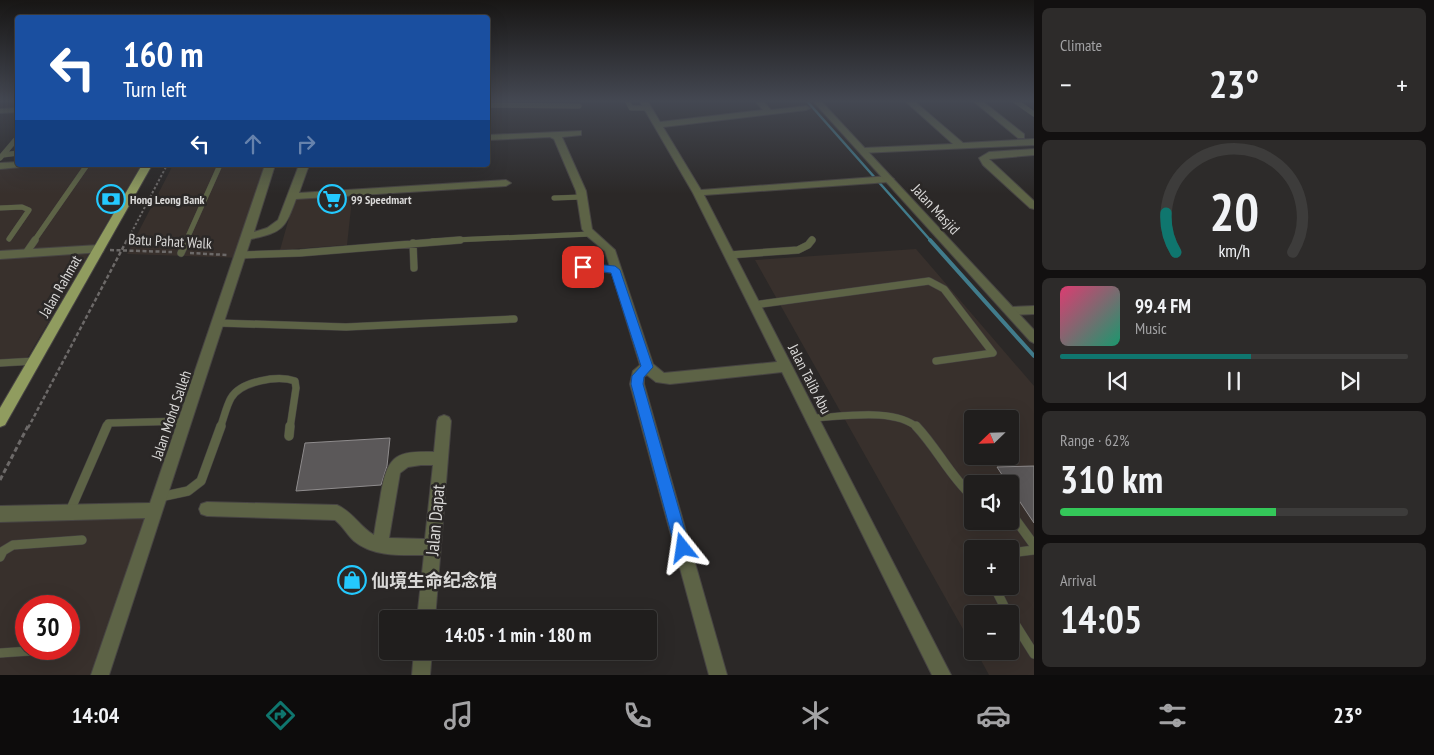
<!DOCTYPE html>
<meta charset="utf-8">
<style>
body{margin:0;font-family:"PT Sans Narrow","Noto Sans SC",sans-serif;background:#2d2b2a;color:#f1f3f6;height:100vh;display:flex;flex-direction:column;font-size:19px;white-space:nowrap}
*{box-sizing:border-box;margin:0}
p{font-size:16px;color:#a2a2a4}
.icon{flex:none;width:28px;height:28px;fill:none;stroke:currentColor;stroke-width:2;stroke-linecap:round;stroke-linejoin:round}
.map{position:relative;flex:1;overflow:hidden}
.side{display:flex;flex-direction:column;gap:8px;padding:8px;background:#121010;width:400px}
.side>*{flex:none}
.guide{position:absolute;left:15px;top:15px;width:475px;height:152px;border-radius:5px;box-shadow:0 5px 20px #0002,0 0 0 1px #3d3c3b;background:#1a4fa0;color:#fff;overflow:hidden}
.needle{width:32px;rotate:247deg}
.buttons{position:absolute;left:964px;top:410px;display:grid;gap:10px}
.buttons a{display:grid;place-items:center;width:55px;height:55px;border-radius:5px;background:#201e1d;box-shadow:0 5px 20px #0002,0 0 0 1px #3d3c3b;font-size:25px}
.speed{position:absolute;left:15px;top:595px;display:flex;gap:10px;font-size:25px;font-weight:700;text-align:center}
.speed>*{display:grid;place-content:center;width:65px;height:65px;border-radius:50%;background:#201e1d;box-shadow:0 5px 20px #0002,0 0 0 1px #3d3c3b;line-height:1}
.speed .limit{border:8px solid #d22;background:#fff;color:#111}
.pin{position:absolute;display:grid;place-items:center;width:42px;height:42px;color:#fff;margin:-21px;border-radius:10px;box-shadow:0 2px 8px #0006}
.me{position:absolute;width:55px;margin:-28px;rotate:345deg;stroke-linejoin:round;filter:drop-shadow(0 0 4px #0008)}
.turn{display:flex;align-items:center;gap:18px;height:105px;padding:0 25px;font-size:22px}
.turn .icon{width:65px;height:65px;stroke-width:2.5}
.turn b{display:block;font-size:35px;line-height:42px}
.lanes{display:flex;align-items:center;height:48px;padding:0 25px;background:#0003;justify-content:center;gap:25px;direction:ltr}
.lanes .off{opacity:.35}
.big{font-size:38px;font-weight:600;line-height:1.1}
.side .widget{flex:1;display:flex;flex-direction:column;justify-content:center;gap:8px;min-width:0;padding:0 18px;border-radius:8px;background:#2d2b2a}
.side .dial{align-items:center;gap:0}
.dial svg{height:130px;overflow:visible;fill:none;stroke:#3d3c3b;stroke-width:7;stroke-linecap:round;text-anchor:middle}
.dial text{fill:#f1f3f6;stroke:none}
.song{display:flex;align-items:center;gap:15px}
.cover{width:60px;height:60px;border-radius:8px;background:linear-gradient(135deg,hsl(340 70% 55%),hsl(160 70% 35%))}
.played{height:5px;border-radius:2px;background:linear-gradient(90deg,#0f766e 55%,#3d3c3b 55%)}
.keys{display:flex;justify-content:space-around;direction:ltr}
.heat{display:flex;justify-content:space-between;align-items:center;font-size:28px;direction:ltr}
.charge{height:8px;border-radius:4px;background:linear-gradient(90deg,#34c759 62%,#3d3c3b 0)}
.trip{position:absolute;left:379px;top:610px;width:278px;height:50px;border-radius:5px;background:#201e1d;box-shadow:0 5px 20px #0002,0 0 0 1px #3d3c3b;font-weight:600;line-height:50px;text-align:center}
.dock{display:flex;height:80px;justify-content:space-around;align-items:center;background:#0d0c0c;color:#a2a2a4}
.dock .icon{width:35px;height:35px}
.dock .on{color:#0f766e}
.dock b{font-size:22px;color:#f1f3f6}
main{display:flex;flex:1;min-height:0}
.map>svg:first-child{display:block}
.built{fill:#38302c;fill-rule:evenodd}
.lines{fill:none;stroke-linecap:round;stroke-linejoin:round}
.stream-far1{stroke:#417c8c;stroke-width:2.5}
.stream{stroke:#417c8c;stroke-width:4}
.building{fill:#5b5859;stroke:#8f8c8d}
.service-far2-casing{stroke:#474443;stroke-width:5.5}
.service-far1-casing{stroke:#474443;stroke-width:8}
.service-casing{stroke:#474443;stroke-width:10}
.minor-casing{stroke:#474443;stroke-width:2}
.tertiary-casing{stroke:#474443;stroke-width:2}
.primary-casing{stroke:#474443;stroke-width:2}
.path-far2{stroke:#6c6968;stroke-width:2;stroke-dasharray:2.5 2;stroke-linecap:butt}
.path-far1{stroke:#6c6968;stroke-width:2.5;stroke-dasharray:4 2.5;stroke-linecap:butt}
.path{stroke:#6c6968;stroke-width:3;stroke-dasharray:5 3;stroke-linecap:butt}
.service-far2{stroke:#5d6346;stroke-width:5}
.service-far1{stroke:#5d6346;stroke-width:7}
.service{stroke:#5d6346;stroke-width:9}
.minor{fill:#5d6346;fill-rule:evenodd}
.tertiary{fill:#5d6346;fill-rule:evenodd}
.primary{fill:#909c5f;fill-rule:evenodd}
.route{fill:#1a73e8;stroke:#114b97}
.labels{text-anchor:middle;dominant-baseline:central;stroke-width:5;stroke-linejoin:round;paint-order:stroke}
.far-poi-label{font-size:12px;font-weight:bold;fill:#d9d8d7;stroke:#2b2827;text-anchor:start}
.street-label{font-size:15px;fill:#d9d8d7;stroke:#2b2827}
.near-street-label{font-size:18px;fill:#d9d8d7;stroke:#2b2827}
.near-poi-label{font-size:18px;font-weight:bold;fill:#d9d8d7;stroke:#2b2827;text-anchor:start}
</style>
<main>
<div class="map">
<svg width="1034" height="675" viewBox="0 0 1034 675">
<rect width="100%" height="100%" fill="#2b2827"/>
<!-- built -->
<path class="built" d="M42,165H141L23,365L0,366V167Z
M173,165H274L243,258L127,254Z
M353,190L347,245L280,250L296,193Z
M916,249L1034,386V675H989L976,651H1010V614H972V645L755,260ZM972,419H1010V456H972ZM972,484H1010V521H972ZM972,549H1010V586H972Z
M146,516L92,675H0V520ZM26,606H69V649H26Z"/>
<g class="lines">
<!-- stream-far1 -->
<path class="stream-far1" d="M806,100L931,241"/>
<!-- stream -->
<path class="stream" d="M930,240L1034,356"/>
</g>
<!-- building -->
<path class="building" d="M390,438L387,466L381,485L296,491L305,443Z
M1034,466V523L1010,487V484H1008L997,467Z"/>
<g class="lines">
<defs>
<path id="service-far2" d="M627,100L631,108H648
M1014,100L1034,114
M488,105L579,106
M3,155L18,153
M0,158L18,137
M554,198L582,197
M0,208L22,207L29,210L9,239
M34,241L87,165
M186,241L220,165
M432,241L590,234
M811,241L812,239"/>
<path id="service-far1" d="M413,243L414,268
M26,253L35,240
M181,253L187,240
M240,255L300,253L460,240
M729,255L798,250L808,245L812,240
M583,267L615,270
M754,305L929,281L944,289L993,353L936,361
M219,323L346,327L514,319
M0,363L35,361
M812,418C842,417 894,407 918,428
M106,428L108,423L186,421
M220,428C224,418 226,407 231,398C241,381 278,375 295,381L296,388L290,428"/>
<path id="service" d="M916,426C937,448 950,476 972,496
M289,436L290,426
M986,479L990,484
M160,497L188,491L201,481L221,426
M70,511L107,426
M1010,512L1034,545
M1010,553L1034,550
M0,557L3,551L13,545L82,540
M994,586L1008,614
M1010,616L1034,654
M0,653L45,650"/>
<path id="minor" d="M639,100H647L660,122L763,110L754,100H762L771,110L806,106L810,108L806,110L663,127L701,190L889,176L894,179L889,182L704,195L951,675H932L782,372L670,384L656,382L647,375L644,377V384L727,675H709L630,384L633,371L640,365L605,251L588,237L582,229L576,191L554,139L550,137L488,140V135L581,131V135L562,137L586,191L592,229L615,250L653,364L664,373L777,362L693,193Z
M904,100H913L963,143L1034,139V145L861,153L860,151L864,148L953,144Z
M972,100H981L1024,134V138H1018Z
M1034,149V155L989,159L1034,201V209L1030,208L983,165L979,158L989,152Z
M18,162V165H23L21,167L0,169V163Z
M265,165H275L254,232L267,228L278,220L299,165H309L299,193L506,180L511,183L506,186L296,199C285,229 283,232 251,239L109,675H91L145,518L0,522V506L150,503Z
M99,245L103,246L104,249L103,252L0,259V251Z
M1034,306V314L1010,315L1004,311L1010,307Z
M444,415L449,417L451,421L435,619H417L424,555C401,555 373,557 354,541C347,535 343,526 335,520L207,516L201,514L199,509L201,504L207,502L337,505C353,512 359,526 374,535C376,521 379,507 381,493C388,455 396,451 434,452L437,421L439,417ZM421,465H433L425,539L389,538L400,473L408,467Z
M414,651H432L430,675H412Z"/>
<path id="tertiary" d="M812,100H820L1034,330V343L1030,341Z
M18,108V112L0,113V109Z"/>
<path id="primary" d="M142,165H152L5,425L0,427V408Z"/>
</defs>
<!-- service-far2 casing -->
<use href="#service-far2" class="service-far2-casing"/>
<!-- service-far1 casing -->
<use href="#service-far1" class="service-far1-casing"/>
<!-- service casing -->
<use href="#service" class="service-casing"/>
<!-- minor casing -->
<use href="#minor" class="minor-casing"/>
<!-- tertiary casing -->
<use href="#tertiary" class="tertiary-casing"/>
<!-- primary casing -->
<use href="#primary" class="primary-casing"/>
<!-- path-far2 -->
<path class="path-far2" d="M127,241L167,165"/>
<!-- path-far1 -->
<path class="path-far1" d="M110,250L172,252
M190,253L227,255
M28,428L127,240"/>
<!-- path -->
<path class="path" d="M0,480L28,426"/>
<!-- service-far2 -->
<use href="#service-far2" class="service-far2"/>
<!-- service-far1 -->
<use href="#service-far1" class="service-far1"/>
<!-- service -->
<use href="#service" class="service"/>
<!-- minor -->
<use href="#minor" class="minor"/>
<!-- tertiary -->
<use href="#tertiary" class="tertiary"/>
<!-- primary -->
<use href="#primary" class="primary"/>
</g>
<!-- sky -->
<linearGradient id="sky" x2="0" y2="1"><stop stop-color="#181615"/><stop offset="0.52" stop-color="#444852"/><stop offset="1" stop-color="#444852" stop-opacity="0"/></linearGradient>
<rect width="1034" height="194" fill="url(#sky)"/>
<!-- route -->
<path class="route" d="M583,263L615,266L620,270L653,367L644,377L643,384L690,548L688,553L683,555L677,553L675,548L631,384L632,376L641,366L611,273L580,269V264Z"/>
<!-- icons -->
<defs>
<symbol id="bank-ring" viewBox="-11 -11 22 22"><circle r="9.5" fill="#2b2827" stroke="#24c9fe" stroke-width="1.5"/><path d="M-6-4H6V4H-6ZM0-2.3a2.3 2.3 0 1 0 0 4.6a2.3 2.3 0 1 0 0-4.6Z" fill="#24c9fe"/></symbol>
<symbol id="supermarket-ring" viewBox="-11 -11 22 22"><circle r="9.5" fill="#2b2827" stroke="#24c9fe" stroke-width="1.5"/><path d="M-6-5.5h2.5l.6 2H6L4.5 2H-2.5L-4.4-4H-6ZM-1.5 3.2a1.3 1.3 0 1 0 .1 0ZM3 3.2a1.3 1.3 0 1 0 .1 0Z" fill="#24c9fe"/></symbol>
<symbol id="shop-ring" viewBox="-11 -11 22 22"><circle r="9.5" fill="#2b2827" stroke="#24c9fe" stroke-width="1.5"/><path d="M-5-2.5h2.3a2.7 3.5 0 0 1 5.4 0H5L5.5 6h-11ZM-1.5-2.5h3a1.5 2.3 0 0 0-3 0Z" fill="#24c9fe"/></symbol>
</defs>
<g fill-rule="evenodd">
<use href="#bank-ring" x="95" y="183" width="32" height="32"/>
<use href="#supermarket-ring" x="316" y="183" width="32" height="32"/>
<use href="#shop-ring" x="336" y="564" width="32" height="32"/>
</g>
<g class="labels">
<!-- far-poi labels -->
<g class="far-poi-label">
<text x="130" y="199">Hong Leong Bank</text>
<text x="351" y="199">99 Speedmart</text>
</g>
<!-- street labels -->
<g class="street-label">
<text transform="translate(936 209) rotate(47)">Jalan Masjid</text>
<text transform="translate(170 241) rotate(3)">Batu Pahat Walk</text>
<text transform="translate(60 286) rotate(-60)">Jalan Rahmat</text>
<text transform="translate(810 379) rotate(63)">Jalan Talib Abu</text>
<text transform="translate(171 415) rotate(-71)">Jalan Mohd Salleh</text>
</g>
<!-- near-street labels -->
<g class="near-street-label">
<text transform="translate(435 520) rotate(-85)">Jalan Dapat</text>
</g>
<!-- near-poi labels -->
<g class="near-poi-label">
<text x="371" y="580">仙境生命纪念馆</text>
</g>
</g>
</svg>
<div class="buttons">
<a><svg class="needle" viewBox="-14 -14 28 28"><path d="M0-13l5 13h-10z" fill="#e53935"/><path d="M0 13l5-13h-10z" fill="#a2a2a4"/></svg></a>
<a><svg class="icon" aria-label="sound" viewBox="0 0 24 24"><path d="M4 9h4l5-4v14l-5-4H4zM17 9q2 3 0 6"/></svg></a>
<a>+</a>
<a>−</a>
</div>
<div class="speed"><div class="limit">30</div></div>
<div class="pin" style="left:583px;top:267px;background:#d93025"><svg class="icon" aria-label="arrive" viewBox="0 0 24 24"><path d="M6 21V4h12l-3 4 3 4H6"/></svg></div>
<svg class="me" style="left:683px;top:548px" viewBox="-20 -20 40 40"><path d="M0-17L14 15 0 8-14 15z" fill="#1a73e8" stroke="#fff" stroke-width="4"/></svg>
<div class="trip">14:05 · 1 min · 180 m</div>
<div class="guide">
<div class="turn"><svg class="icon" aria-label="left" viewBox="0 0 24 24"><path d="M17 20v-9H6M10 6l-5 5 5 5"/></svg><div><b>160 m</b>Turn left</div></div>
<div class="lanes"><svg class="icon" aria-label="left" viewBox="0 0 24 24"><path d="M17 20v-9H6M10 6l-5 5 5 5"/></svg><svg class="icon off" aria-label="ahead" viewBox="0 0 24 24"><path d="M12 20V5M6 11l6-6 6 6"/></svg><svg class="icon off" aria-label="right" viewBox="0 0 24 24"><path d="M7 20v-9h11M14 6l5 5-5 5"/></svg></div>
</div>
</div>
<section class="side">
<div class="widget"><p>Climate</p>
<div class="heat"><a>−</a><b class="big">23°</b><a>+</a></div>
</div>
<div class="widget dial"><svg viewBox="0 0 100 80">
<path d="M14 69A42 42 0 1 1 86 69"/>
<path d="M14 69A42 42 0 0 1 8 45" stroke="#0f766e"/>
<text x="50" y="56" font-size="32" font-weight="700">20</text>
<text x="50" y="72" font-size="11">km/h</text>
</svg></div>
<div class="widget">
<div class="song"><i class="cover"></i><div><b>99.4 FM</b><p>Music</p></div></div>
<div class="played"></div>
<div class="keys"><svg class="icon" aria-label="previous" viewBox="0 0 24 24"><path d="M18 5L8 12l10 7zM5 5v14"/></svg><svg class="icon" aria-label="pause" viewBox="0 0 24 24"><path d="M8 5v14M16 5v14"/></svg><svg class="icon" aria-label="next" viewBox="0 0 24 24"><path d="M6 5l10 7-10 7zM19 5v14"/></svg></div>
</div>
<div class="widget"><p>Range · 62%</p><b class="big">310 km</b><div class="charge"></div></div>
<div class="widget"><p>Arrival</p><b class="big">14:05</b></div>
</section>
</main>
<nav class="dock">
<b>14:04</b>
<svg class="icon on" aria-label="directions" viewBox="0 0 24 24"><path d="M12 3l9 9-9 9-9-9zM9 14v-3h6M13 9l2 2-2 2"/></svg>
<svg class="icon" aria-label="music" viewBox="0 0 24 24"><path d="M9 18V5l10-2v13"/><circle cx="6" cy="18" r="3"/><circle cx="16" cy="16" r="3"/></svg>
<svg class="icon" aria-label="phone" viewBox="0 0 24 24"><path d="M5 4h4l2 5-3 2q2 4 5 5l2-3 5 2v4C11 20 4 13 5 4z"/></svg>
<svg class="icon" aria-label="climate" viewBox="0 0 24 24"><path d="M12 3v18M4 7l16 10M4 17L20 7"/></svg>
<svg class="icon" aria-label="car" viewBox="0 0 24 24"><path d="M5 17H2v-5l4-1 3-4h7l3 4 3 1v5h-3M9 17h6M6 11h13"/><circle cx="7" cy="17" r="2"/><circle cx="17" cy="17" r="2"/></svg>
<svg class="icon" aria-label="filters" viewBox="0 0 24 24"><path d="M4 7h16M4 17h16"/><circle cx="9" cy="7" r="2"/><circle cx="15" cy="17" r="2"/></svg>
<b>23°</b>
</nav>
